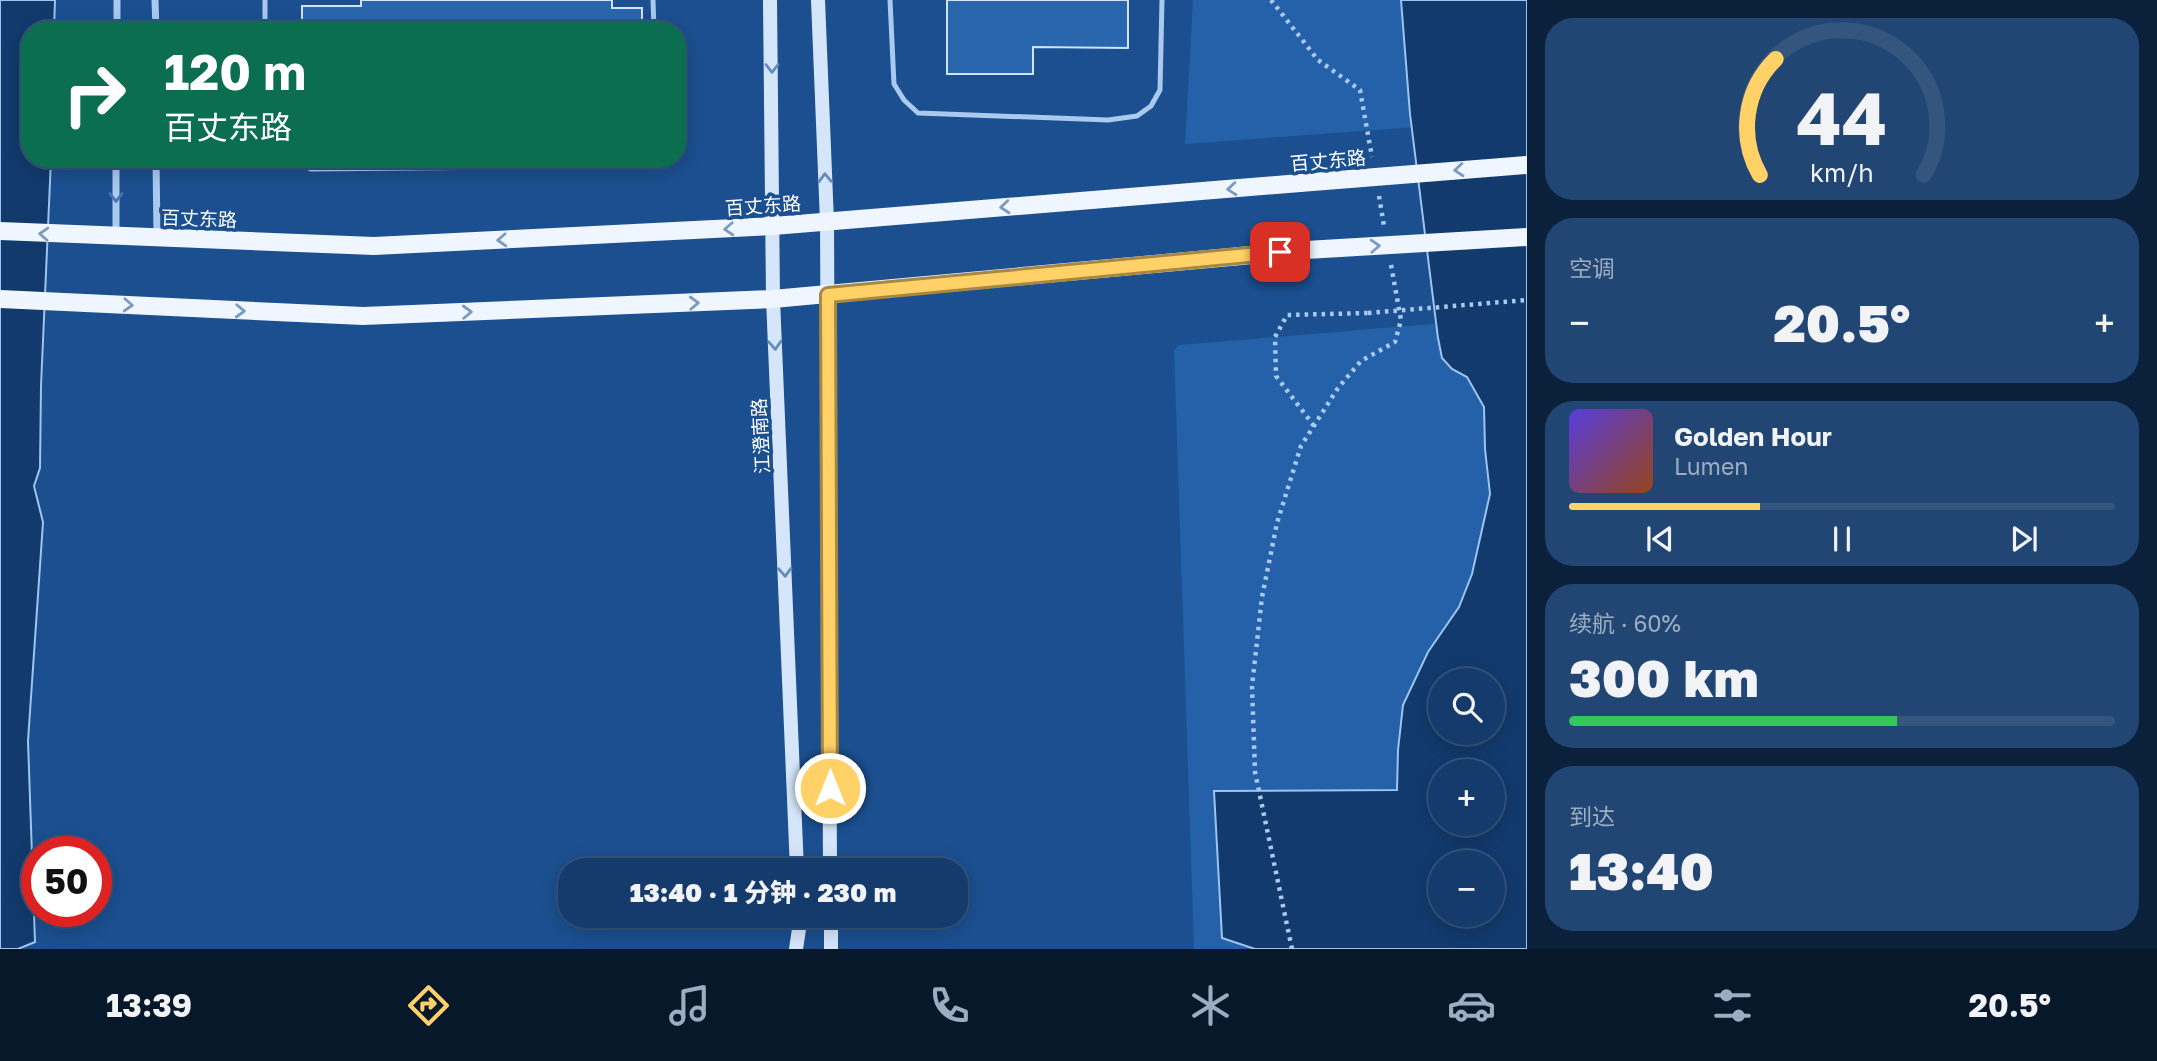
<!DOCTYPE html>
<html lang="zh">
<meta charset="utf-8">
<style>
body{margin:0;font-family:"Golos Text","Noto Sans SC",sans-serif;background:#214673;color:#f1f3f6;height:100vh;display:flex;flex-direction:column;font-size:26px;white-space:nowrap}
*{box-sizing:border-box;margin:0}
p{font-size:23px;color:#9dadc1}
.icon{flex:none;width:38px;height:38px;fill:none;stroke:currentColor;stroke-width:2;stroke-linecap:round;stroke-linejoin:round}
.map{position:relative;flex:1;overflow:hidden}
.side{display:flex;flex-direction:column;gap:18px;padding:18px;background:#0b203b;width:630px}
.side>*{flex:none}
.top-card{position:absolute;left:21px;top:21px;width:665px;height:147px;border-radius:28px;box-shadow:0 4px 18px #0003,0 0 0 2px #33557e;background:#0b6e4f;color:#fff;overflow:hidden}
.controls{position:absolute;left:1428px;top:668px;display:grid;gap:14px}
.controls a{display:grid;place-items:center;width:77px;height:77px;border-radius:50%;background:#143b6b;box-shadow:0 4px 18px #0003,0 0 0 2px #33557e;font-size:35px}
.speed{position:absolute;left:21px;top:836px;display:flex;gap:14px;font-size:35px;font-weight:700;text-align:center}
.speed>*{display:grid;place-content:center;width:91px;height:91px;border-radius:50%;background:#143b6b;box-shadow:0 4px 18px #0003,0 0 0 2px #33557e;line-height:1}
.speed .limit{border:10px solid #d22;background:#fff;color:#111}
.pin{position:absolute;display:grid;place-items:center;width:60px;height:60px;color:#fff;margin:-30px;border-radius:14px;box-shadow:0 4px 10px #0006}
.me{position:absolute;width:77px;margin:-38px;rotate:0deg;stroke-linejoin:round;filter:drop-shadow(0 0 5px #0008)}
.turn{display:flex;align-items:center;gap:24px;height:147px;padding:0 28px;font-size:32px}
.turn .icon{width:91px;height:91px;stroke-width:2.5}
.turn b{display:block;font-size:49px;line-height:60px}
.big{font-size:52px;font-weight:800;line-height:1.1}
.side .widget{flex:1;display:flex;flex-direction:column;justify-content:center;gap:10px;min-width:0;padding:0 24px;border-radius:28px;background:#214673}
.side .dial{align-items:center;gap:0}
.dial svg{height:182px;overflow:visible;fill:none;stroke:#33557e;stroke-width:7;stroke-linecap:round;text-anchor:middle}
.dial text{fill:#f1f3f6;stroke:none}
.song{display:flex;align-items:center;gap:21px}
.cover{width:84px;height:84px;border-radius:10px;background:linear-gradient(135deg,hsl(250 70% 55%),hsl(20 70% 35%))}
.played{height:7px;border-radius:4px;background:linear-gradient(90deg,#ffd166 35%,#33557e 35%)}
.keys{display:flex;justify-content:space-around;direction:ltr}
.heat{display:flex;justify-content:space-between;align-items:center;font-size:38px;direction:ltr}
.charge{height:10px;border-radius:5px;background:linear-gradient(90deg,#34c759 60%,#33557e 0)}
.trip{position:absolute;left:558px;top:858px;width:410px;height:70px;border-radius:28px;background:#143b6b;box-shadow:0 4px 18px #0003,0 0 0 2px #33557e;font-weight:800;line-height:70px;text-align:center}
.menu{display:flex;height:112px;justify-content:space-around;align-items:center;background:#08182b;color:#9dadc1}
.menu .icon{width:49px;height:49px}
.menu .selected{color:#ffd166}
.menu b{font-size:32px;color:#f1f3f6}
main{display:flex;flex:1;min-height:0}
.map>svg:first-child{display:block}
.green{fill:#2461a8;fill-rule:evenodd}
.water{fill:#123a6d;stroke:#9cc4f0;stroke-width:2;fill-rule:evenodd}
.building{fill:#2a66ad;stroke:#cfe3fa;stroke-width:2}
.lines{fill:none;stroke-linecap:round;stroke-linejoin:round}
.path{stroke:#a9c9ee;stroke-width:4.5;stroke-dasharray:3.5 5;stroke-linecap:butt}
.lane{stroke:#a9c9ee;stroke-width:5}
.street{stroke:#a9c9ee;stroke-width:7}
.secondary{stroke:#d6e6fa;stroke-width:14}
.primary{stroke:#f0f6ff;stroke-width:18}
.path-bridge{stroke:#a9c9ee;stroke-width:4.5;stroke-dasharray:3.5 5;stroke-linecap:butt}
.primary-bridge{stroke:#f0f6ff;stroke-width:18}
.oneway{stroke:#668bba}
.oneway2{stroke:#7b9ac1}
.oneway3{stroke:#4674ac}
.route-casing{stroke:#a68842;stroke-width:18}
.route{stroke:#ffd166;stroke-width:12}
.labels{text-anchor:middle;dominant-baseline:central;stroke-width:7;stroke-linejoin:round;paint-order:stroke}
.street-label{font-size:19px;fill:#fff;stroke:#1b4f8f}
</style>
<main>
<div class="map">
<svg width="1527" height="949" viewBox="0 0 1527 949">
<rect width="100%" height="100%" fill="#1b4f8f"/>
<!-- green -->
<path class="green" d="M1193,0H1527V119L1185,144Z
M1527,316V949H1194L1174,350L1179,345ZM1440,681H1493V733H1440ZM1440,772H1493V824H1440ZM1440,863H1493V915H1440Z"/>
<!-- water -->
<path class="water" d="M0,0H55L54,30H30V159H51L41,386L40,468L34,486L43,522L28,741L35,942L18,949H0Z
M1401,0H1527V949H1255L1222,938L1214,791L1397,790L1398,750L1403,705L1428,652L1459,607L1472,574L1490,494L1485,449L1484,407L1467,377L1452,369L1442,358L1438,338L1410,114ZM1440,681H1493V733H1440ZM1440,772H1493V824H1440ZM1440,863H1493V915H1440Z"/>
<!-- building -->
<path class="building" d="M361,0H612V8H642V30H302V6H361Z
M947,0H1128V48L1033,47V74H947Z"/>
<g class="lines">
<!-- path -->
<path class="path" d="M1271,0L1318,60L1360,90L1372,157
M1379,196L1384,226
M1314,426L1276,376L1275,337L1287,315L1368,313
M1292,949L1255,772L1252,686L1262,597L1277,523L1301,446L1338,388L1361,361L1395,342L1401,320L1391,265"/>
<!-- lane -->
<path class="lane" d="M653,0L654,30
M890,0L894,84L904,100L918,113L1108,120L1137,116L1151,106L1160,90L1162,0
M265,30V0
M288,159L311,169L616,166L631,159"/>
<!-- street -->
<path class="street" d="M155,0L156,30
M117,30V0
M156,159L157,236
M116,235V159"/>
<!-- secondary -->
<path class="secondary" d="M770,0L773,299L797,870
M818,0L827,222L830,870
M831,915V949
M796,949L799,929V915"/>
<!-- primary -->
<path class="primary" d="M0,231L374,246L773,226L1300,183
M0,299L363,316L773,299L1306,250"/>
<!-- path-bridge -->
<path class="path-bridge" d="M1368,313L1527,300"/>
<!-- primary-bridge -->
<path class="primary-bridge" d="M1300,183L1527,165
M1306,250L1527,237"/>
</g>
<!-- one-way arrows -->
<defs><path id="oneway-chevron" d="M-2-3.5L2.5 0L-2 3.5" fill="none" stroke-width="1.6" stroke-linecap="round" stroke-linejoin="round" transform="scale(1.75)"/></defs>
<g class="oneway">
<use href="#oneway-chevron" transform="translate(772 68) rotate(90)"/>
<use href="#oneway-chevron" transform="translate(825 178) rotate(-92)"/>
<use href="#oneway-chevron" transform="translate(775 345) rotate(87)"/>
<use href="#oneway-chevron" transform="translate(785 572) rotate(87)"/>
</g>
<g class="oneway2">
<use href="#oneway-chevron" transform="translate(1459 170) rotate(175)"/>
<use href="#oneway-chevron" transform="translate(1232 189) rotate(175)"/>
<use href="#oneway-chevron" transform="translate(1005 207) rotate(175)"/>
<use href="#oneway-chevron" transform="translate(729 229) rotate(177)"/>
<use href="#oneway-chevron" transform="translate(44 234) rotate(-177)"/>
<use href="#oneway-chevron" transform="translate(502 240) rotate(177)"/>
<use href="#oneway-chevron" transform="translate(1375 246) rotate(-3)"/>
<use href="#oneway-chevron" transform="translate(694 303) rotate(-2)"/>
<use href="#oneway-chevron" transform="translate(128 305) rotate(3)"/>
<use href="#oneway-chevron" transform="translate(240 311) rotate(2)"/>
<use href="#oneway-chevron" transform="translate(467 312) rotate(-2)"/>
</g>
<use class="oneway3" href="#oneway-chevron" transform="translate(116 197) rotate(90)"/>
<g class="lines">
<defs>
<path id="route" d="M830,788L828,295L1280,252"/>
</defs>
<!-- route casing -->
<use href="#route" class="route-casing"/>
<!-- route -->
<use href="#route" class="route"/>
</g>
<g class="labels">
<!-- street labels -->
<g class="street-label">
<text transform="translate(1328 160) rotate(-5)">百丈东路</text>
<text transform="translate(763 205) rotate(-4)">百丈东路</text>
<text transform="translate(199 218) rotate(2)">百丈东路</text>
<text transform="translate(760 436) rotate(-93)">江澄南路</text>
</g>
</g>
</svg>
<div class="controls">
<a><svg class="icon" aria-label="search" viewBox="0 0 24 24"><circle cx="10" cy="10" r="6"/><path d="M15 15l6 6"/></svg></a>
<a>+</a>
<a>−</a>
</div>
<div class="speed"><div class="limit">50</div></div>
<div class="pin" style="left:1280px;top:252px;background:#d93025"><svg class="icon" aria-label="arrive" viewBox="0 0 24 24"><path d="M6 21V4h12l-3 4 3 4H6"/></svg></div>
<svg class="me" style="left:830px;top:788px" viewBox="-20 -20 40 40"><circle r="17" fill="#ffd166" stroke="#fff" stroke-width="3"/><path d="M0-11L8 9 0 5-8 9z" fill="#fff"/></svg>
<div class="trip">13:40 · 1 分钟 · 230 m</div>
<div class="top-card">
<div class="turn"><svg class="icon" aria-label="right" viewBox="0 0 24 24"><path d="M7 20v-9h11M14 6l5 5-5 5"/></svg><div><b>120 m</b>百丈东路</div></div>
</div>
</div>
<section class="side">
<div class="widget dial"><svg viewBox="0 0 100 80">
<path d="M14 69A42 42 0 1 1 86 69"/>
<path d="M14 69A42 42 0 0 1 21 18" stroke="#ffd166"/>
<text x="50" y="56" font-size="32" font-weight="700">44</text>
<text x="50" y="72" font-size="11">km/h</text>
</svg></div>
<div class="widget"><p>空调</p>
<div class="heat"><a>−</a><b class="big">20.5°</b><a>+</a></div>
</div>
<div class="widget">
<div class="song"><i class="cover"></i><div><b>Golden Hour</b><p>Lumen</p></div></div>
<div class="played"></div>
<div class="keys"><svg class="icon" aria-label="previous" viewBox="0 0 24 24"><path d="M18 5L8 12l10 7zM5 5v14"/></svg><svg class="icon" aria-label="pause" viewBox="0 0 24 24"><path d="M8 5v14M16 5v14"/></svg><svg class="icon" aria-label="next" viewBox="0 0 24 24"><path d="M6 5l10 7-10 7zM19 5v14"/></svg></div>
</div>
<div class="widget"><p>续航 · 60%</p><b class="big">300 km</b><div class="charge"></div></div>
<div class="widget"><p>到达</p><b class="big">13:40</b></div>
</section>
</main>
<nav class="menu">
<b>13:39</b>
<svg class="icon selected" aria-label="directions" viewBox="0 0 24 24"><path d="M12 3l9 9-9 9-9-9zM9 14v-3h6M13 9l2 2-2 2"/></svg>
<svg class="icon" aria-label="music" viewBox="0 0 24 24"><path d="M9 18V5l10-2v13"/><circle cx="6" cy="18" r="3"/><circle cx="16" cy="16" r="3"/></svg>
<svg class="icon" aria-label="phone" viewBox="0 0 24 24"><path d="M5 4h4l2 5-3 2q2 4 5 5l2-3 5 2v4C11 20 4 13 5 4z"/></svg>
<svg class="icon" aria-label="climate" viewBox="0 0 24 24"><path d="M12 3v18M4 7l16 10M4 17L20 7"/></svg>
<svg class="icon" aria-label="car" viewBox="0 0 24 24"><path d="M5 17H2v-5l4-1 3-4h7l3 4 3 1v5h-3M9 17h6M6 11h13"/><circle cx="7" cy="17" r="2"/><circle cx="17" cy="17" r="2"/></svg>
<svg class="icon" aria-label="filters" viewBox="0 0 24 24"><path d="M4 7h16M4 17h16"/><circle cx="9" cy="7" r="2"/><circle cx="15" cy="17" r="2"/></svg>
<b>20.5°</b>
</nav>
